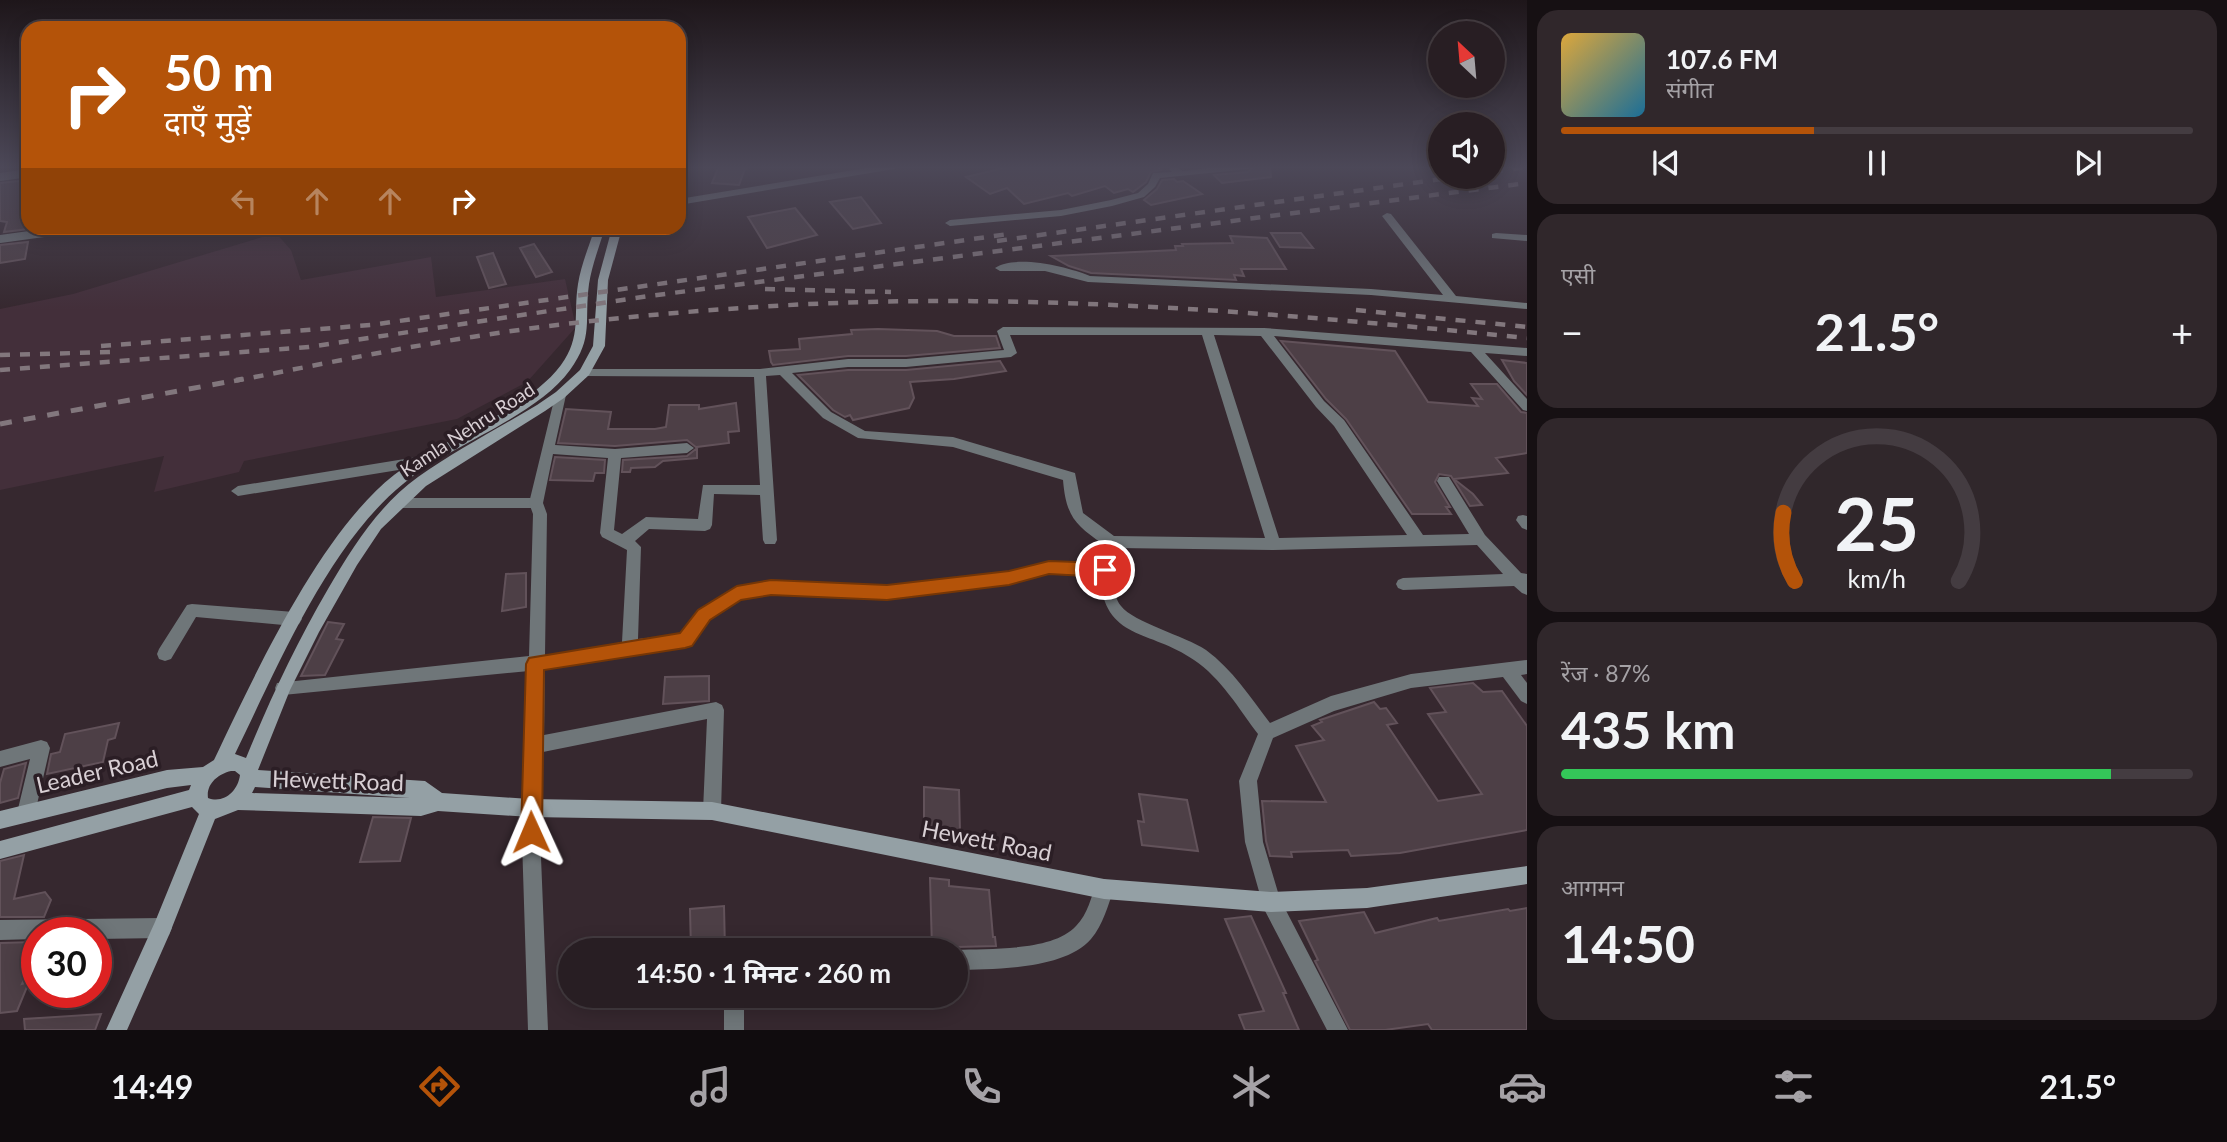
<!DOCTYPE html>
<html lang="hi">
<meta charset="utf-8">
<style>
body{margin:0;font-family:Lato,"Noto Sans Devanagari",sans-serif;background:#30272b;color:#f1f3f6;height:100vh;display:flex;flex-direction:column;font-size:26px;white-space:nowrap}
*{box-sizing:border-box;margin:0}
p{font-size:23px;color:#a5a2a6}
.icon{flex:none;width:38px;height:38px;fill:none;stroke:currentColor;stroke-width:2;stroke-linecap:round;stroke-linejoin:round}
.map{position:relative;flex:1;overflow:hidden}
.drawer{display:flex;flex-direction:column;gap:10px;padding:10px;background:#161013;width:700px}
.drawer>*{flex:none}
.guide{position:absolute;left:21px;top:21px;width:665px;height:214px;border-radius:21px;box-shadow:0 4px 18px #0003,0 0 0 2px #443c41;background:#b45309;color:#fff;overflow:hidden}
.needle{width:46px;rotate:334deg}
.tools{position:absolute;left:1428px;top:21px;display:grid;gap:14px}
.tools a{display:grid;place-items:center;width:77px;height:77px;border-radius:50%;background:#281e23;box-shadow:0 4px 18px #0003,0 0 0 2px #443c41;font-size:35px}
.speed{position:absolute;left:21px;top:917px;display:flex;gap:14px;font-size:35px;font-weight:700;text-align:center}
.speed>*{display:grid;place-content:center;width:91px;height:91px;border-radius:50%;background:#281e23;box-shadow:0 4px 18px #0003,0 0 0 2px #443c41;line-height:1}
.speed .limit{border:10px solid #d22;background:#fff;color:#111}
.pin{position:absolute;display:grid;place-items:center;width:60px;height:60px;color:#fff;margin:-30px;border:4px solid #fff;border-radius:50%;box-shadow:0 2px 7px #0007}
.me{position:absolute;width:77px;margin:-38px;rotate:359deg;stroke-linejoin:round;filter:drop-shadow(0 0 5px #0008)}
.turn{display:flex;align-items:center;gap:24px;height:147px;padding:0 28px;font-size:32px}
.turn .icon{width:91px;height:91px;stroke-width:2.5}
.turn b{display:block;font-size:49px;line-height:60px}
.lanes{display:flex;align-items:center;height:66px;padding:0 28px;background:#0003;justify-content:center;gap:35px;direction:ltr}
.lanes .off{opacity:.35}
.big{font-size:52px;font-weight:700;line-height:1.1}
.drawer .widget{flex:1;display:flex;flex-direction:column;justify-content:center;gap:10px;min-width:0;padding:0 24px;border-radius:21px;background:#30272b}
.drawer .dial{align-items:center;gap:0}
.dial svg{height:182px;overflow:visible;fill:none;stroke:#443c41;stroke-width:7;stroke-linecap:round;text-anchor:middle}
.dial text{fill:#f1f3f6;stroke:none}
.song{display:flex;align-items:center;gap:21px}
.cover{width:84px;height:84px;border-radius:10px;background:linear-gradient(135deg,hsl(40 70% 55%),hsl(200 70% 35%))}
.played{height:7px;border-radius:4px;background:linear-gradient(90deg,#b45309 40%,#443c41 40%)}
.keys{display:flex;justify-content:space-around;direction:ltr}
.heat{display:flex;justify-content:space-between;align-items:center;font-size:38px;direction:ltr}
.charge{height:10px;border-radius:5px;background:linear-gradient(90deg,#34c759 87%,#443c41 0)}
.trip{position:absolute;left:558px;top:938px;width:410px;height:70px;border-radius:35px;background:#281e23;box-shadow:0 4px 18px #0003,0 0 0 2px #443c41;font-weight:700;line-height:70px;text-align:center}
.tab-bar{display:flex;height:112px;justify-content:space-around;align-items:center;background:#100c0e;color:#a5a2a6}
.tab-bar .icon{width:49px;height:49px}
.tab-bar .active{color:#b45309}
.tab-bar b{font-size:32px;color:#f1f3f6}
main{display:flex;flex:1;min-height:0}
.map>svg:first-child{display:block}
.built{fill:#432f3a}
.building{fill:#4d3f46;stroke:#62525a;stroke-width:2}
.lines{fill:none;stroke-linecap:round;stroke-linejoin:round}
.lane-far1{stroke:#6f7679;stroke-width:8}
.lane{stroke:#6f7679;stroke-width:10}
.street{fill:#6f7679;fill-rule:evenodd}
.secondary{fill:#94a0a5;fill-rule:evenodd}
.rail-far1{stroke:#82777d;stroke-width:4.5;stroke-dasharray:10 10;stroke-linecap:butt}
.rail{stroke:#82777d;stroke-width:5;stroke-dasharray:12 12;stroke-linecap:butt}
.route{fill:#b45309;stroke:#753606;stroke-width:2}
.labels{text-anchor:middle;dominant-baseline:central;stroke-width:7;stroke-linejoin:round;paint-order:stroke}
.street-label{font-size:19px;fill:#d8cfd4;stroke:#2b1e25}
.near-street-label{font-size:23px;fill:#d8cfd4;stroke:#2b1e25}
</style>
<main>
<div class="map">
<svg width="1527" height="1030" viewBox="0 0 1527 1030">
<rect width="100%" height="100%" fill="#36282f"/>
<!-- built -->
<path class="built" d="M276,233L291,250L301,280L431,257L436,297L565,279L576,327L527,382L457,419L244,461L239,472L154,492L164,456L0,490V309L73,294Z"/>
<!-- building -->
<path class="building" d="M719,166H746L739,185L712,183Z
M1012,166H1156L1161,170L1151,172L1146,182L1133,192L1128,189L1114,193L1105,186L1072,196L1068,193L1024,204L1007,188L990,194L966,177Z
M1255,166H1270L1271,177L1222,183L1214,175L1248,172Z
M1174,179L1177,182L1183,181L1202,194L1151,205L1144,200L1157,189L1162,180Z
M28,180V229L4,232L7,222L0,221V183Z
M861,197L881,223L853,229L830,202Z
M795,208L817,235L767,248L748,217Z
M1271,233H1301L1313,248L1280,247Z
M1230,236L1267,238L1286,269H1241L1244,276L1234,275L1236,280L1091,273L1069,266L1051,256L1176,250L1175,246H1183L1182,244L1233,243Z
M28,242L25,259L0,263V245Z
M534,244L552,272L536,277L520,248Z
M493,253L506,284L489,288L477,257Z
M878,329L937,331L954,336H996L1000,348L906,356H848L773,365L771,362L769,351L800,349L799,339L852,334L851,330Z
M1281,341L1395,351L1428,402L1478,406L1472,398L1482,399L1471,384H1497L1521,412L1527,413V453L1496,458L1508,473L1454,479L1473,494L1482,505L1470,506L1451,476L1439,474L1435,482L1450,507H1446L1451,514H1412L1346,419L1326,399Z
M1502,360L1527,363V395L1514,381Z
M1000,361L1006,371L954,379L910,382L914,398L909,408L853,420L850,415L845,417L833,410L798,375L848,370H906Z
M736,403L739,431L728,432L729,443L697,447V458L663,461L655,467L631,468L630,472H622L623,460L687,456L697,448L687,440L615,446L558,443L566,409L611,412L608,429H655L666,427L669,405H699V409Z
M555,457L605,460L604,473H595L593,481L550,480Z
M526,573V607L502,611L506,574Z
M328,622L344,624L336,639L343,640L325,675L301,676Z
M709,676V701L663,704L665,677Z
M1473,683L1483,692L1502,691L1527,726V830L1400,853L1351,856L1348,850L1291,852L1292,857L1270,856L1266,841L1262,801L1326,802L1296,746L1324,740L1312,726L1322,722L1320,720L1374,702L1380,709L1386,708L1397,723L1387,725L1438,801L1482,794L1428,714L1446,712L1430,688Z
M119,723L115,738L108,740L103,762L47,774L51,754L60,752L65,734Z
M26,763L18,798L0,803V783L4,769Z
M924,787L959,790L960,833L924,829Z
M1139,794L1187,800L1198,851L1142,845L1138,821L1144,822Z
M373,817L411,818L400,861L360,862Z
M24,855L14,899L45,892L51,900L44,917H0V861Z
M930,878L949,880V886L989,890L993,937H995L996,946L956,947L953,950L932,948Z
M724,906L725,950H691L690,909Z
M1527,908V1030H1432L1428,1024L1385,1030H1350L1315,961L1318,960L1299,921L1364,912L1375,933L1437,918L1439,921L1508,909L1510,911Z
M1251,916L1286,993H1283L1299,1030H1245L1239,1015L1264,1011L1225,919Z
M34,942L25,965H31L22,984L29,982L17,1011L0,1013V943Z
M101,1014L95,1030H25L24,1019Z"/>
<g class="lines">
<!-- lane-far1 -->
<path class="lane-far1" d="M0,177L28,173
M0,239L80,228"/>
<!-- lane -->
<path class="lane" d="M397,503H536"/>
<!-- street -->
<path class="street" d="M878,166H899L894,169L679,205V199Z
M1174,166L1183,171L1226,166H1253L1248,169L1160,178L1155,187L1144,197L1112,206L1061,216L950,226L945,223L950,220L1061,210L1111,200L1138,193L1148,184L1153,173L1172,172L1169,169Z
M1387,213L1391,214L1456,296L1527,303V309L1371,295L1088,282L1045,271H1000L995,268C1015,254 1068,267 1090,276L1371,289L1443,295L1382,216Z
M1496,233L1527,235V241L1492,238V234Z
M1003,327L1264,328L1527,348V356L1485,353L1527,399V411L1523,410L1471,352L1274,336L1324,401L1344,420L1423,535L1469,534L1437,481L1439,477H1449L1485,535L1521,573L1527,574V595L1522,593L1514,586L1403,590L1398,588L1396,584L1398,580L1403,578L1503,574L1477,545L1274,550L1117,548C1115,565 1109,591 1121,606C1133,622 1185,636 1206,650C1232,669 1251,698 1270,723L1331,696L1411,674L1527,660V674L1521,675L1527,683V704L1521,701L1503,677L1411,688L1334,711L1273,738L1257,781L1263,842L1280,899L1348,1030H1327L1264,909L1245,842L1239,781L1258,734C1239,709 1221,678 1194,660C1150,629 1104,641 1100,576L1049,573L1009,584L887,599L771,593L741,599L709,620L691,645L685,647L545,669L544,735L716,702L722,705L724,710L721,811L718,817L712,820L706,817L703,811L707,719L543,752L539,808L548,1030H528L521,808L526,745L529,671L283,695L277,693L275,688L277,683L529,656L533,514L529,503L556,392L560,391L566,395L555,445L615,449L687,443L694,448L687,453L621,458L614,530L622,534L646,517L698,519L703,485H760L754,377L585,376L579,372L581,369H760L848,359H906L1004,350L997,331ZM1010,335H1202L1265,538L1114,536L1083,513L1075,473L953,437L865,431L831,412L792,373L848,367H906L1011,357L1017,353ZM1214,335L1261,336L1316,407L1334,426L1407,535L1279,538ZM780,375L823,418L858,438L953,447L1063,480C1066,516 1075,525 1103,544L1101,564L1049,561L1009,572L887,587L771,581L732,589L699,610L681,634L638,639L641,547L635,541L649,529L705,531L710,529L712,525L714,494L760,495L763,540L765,544H775L777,540L766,376ZM553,454L608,458L600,533L602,537L627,550L622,642L573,652L545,655L547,514L543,503Z
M423,456L430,461L423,466L238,496L231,491L238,486Z
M1523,515L1527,516V530L1522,528L1516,520L1518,516Z
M192,604L294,612L299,614L302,619L299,624L294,626L196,617L171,659L165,661L159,659L157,654L159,649L187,605Z
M41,740L47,742L50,748L35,813L32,819L26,822L20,819L17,813L30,759L0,767V751Z
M1104,879L1111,882L1114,889C1108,905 1103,925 1091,939C1064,970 994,969 956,970V950C989,948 1052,952 1076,926C1088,914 1091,897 1097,882Z
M162,918L169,921L172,928L169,935L162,938L96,939V933H37V939L0,940V920Z
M667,996H751L748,1003L744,1005V1030H724V1006H677L670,1003Z"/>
<!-- secondary -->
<path class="secondary" d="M595,228H605C599,247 592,265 589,284C584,321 594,337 570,370C535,418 449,445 403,484C328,545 277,668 235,754L246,758C270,699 296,644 328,589C352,548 378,506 418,477C455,451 497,429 537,405L556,392L580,370L593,346L598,280L612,228H622L608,280L605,346L589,375L564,398L545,411L426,486L381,529L357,565L319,632L290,690L258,770L425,781L442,793L530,799L712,802L1104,879L1271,892L1367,888L1527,866V884L1367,908L1271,912L1104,899L712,820L530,817L438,811L421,816L238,810L215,819L169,935L127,1030H106L155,922L199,814L192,807L0,859V841L189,790L191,785L167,788L0,829V811L167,770L203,767L214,760C255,674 320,533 394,475C441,439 528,410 561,365C582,336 573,315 578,284C581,265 589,246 595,228ZM231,771H235L240,775C238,791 224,804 208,798C206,784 218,774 231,771ZM255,787L410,798L252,793Z"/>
<!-- rail-far1 -->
<path class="rail-far1" d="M1493,172L1527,167
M997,241L1456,177
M765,289L891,292
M1356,310L1527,327
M101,346L371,325L1008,234
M0,355L112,352
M0,370L309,347L649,296L1527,183
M234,381C313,366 392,349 472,337C566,322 662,313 757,307C1014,290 1271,312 1527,338"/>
<!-- rail -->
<path class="rail" d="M0,424L243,379"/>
</g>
<!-- sky -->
<linearGradient id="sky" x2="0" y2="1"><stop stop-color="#1e161a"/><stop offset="0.54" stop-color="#4c4858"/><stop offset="1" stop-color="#4c4858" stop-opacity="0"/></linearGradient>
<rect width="1527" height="310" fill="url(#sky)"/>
<!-- route -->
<path class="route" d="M1049,561L1105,563L1111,565L1114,570L1111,575L1105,577L1049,574L1009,585L887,600L771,595L741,600L710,620L692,646L685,648L544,670L542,832L538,839L531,842L524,839L521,832L526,664L529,658L680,633L698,610L737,586L771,580L887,585L1009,571Z"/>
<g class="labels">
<!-- street labels -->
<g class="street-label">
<text transform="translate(467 429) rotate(-33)">Kamla Nehru Road</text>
</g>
<!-- near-street labels -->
<g class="near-street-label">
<text transform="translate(97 771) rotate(-13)">Leader Road</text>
<text transform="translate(338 780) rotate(2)">Hewett Road</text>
<text transform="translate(987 840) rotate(11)">Hewett Road</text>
</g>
</g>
</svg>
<div class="tools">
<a><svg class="needle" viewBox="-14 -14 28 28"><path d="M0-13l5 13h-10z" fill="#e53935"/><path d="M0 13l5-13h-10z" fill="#a5a2a6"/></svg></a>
<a><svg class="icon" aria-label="sound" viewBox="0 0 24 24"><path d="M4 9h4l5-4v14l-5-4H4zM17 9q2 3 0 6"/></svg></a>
</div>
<div class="speed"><div class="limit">30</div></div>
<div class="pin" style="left:1105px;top:570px;background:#d93025"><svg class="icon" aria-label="arrive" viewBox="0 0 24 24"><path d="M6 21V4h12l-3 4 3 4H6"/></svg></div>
<svg class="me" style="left:531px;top:832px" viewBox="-20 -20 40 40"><path d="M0-17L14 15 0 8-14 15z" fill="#b45309" stroke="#fff" stroke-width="4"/></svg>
<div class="trip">14:50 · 1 मिनट · 260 m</div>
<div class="guide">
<div class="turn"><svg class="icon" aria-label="right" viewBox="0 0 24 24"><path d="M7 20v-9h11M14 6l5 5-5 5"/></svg><div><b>50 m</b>दाएँ मुड़ें</div></div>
<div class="lanes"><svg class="icon off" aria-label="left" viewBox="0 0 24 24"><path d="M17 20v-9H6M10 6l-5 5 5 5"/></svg><svg class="icon off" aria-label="ahead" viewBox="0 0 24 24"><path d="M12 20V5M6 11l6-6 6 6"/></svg><svg class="icon off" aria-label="ahead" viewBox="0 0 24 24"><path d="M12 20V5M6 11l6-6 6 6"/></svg><svg class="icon" aria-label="right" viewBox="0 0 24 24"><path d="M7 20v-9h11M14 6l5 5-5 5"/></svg></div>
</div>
</div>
<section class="drawer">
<div class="widget">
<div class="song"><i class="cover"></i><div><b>107.6 FM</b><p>संगीत</p></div></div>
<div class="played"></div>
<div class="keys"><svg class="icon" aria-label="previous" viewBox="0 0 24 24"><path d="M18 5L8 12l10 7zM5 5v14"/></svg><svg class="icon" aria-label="pause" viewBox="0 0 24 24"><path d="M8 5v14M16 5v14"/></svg><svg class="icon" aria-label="next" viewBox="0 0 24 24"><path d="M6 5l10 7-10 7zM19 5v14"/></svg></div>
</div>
<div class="widget"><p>एसी</p>
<div class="heat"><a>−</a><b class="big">21.5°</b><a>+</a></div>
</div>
<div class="widget dial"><svg viewBox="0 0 100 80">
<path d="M14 69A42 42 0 1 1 86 69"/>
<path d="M14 69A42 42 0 0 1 9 39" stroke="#b45309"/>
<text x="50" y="56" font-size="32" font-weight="700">25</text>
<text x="50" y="72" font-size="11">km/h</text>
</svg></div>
<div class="widget"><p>रेंज · 87%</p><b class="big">435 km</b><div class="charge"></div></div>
<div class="widget"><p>आगमन</p><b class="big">14:50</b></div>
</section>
</main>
<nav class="tab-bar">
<b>14:49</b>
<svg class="icon active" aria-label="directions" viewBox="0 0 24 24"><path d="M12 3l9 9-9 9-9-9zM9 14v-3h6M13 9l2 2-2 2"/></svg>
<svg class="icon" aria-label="music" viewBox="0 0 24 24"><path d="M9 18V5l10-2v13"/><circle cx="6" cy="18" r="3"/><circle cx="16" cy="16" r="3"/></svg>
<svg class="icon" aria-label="phone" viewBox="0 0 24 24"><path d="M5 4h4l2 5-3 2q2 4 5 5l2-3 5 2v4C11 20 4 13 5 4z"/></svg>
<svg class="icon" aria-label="climate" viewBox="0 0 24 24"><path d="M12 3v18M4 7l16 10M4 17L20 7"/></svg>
<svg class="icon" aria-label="car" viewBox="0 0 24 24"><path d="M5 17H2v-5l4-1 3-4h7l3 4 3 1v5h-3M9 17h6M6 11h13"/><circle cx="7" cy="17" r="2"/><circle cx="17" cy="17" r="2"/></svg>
<svg class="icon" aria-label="filters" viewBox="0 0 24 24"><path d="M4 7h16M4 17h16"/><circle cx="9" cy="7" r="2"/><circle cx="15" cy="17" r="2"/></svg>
<b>21.5°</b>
</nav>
